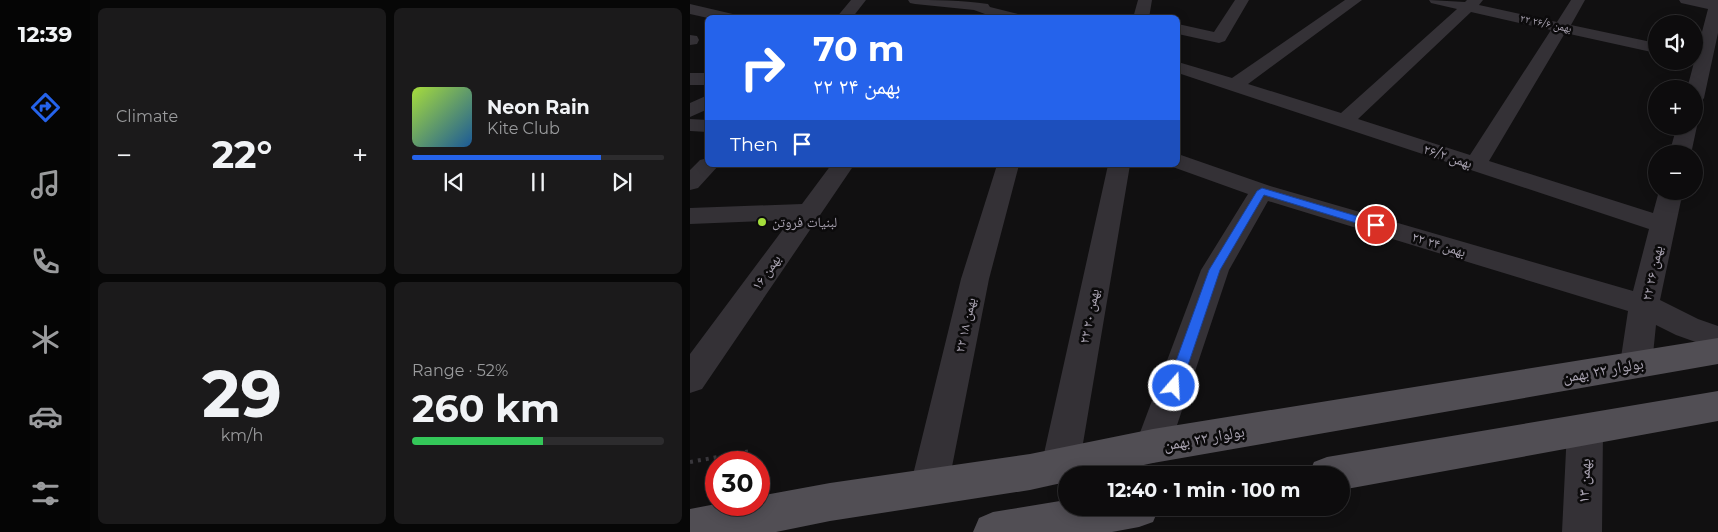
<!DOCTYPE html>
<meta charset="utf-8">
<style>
body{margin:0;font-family:Montserrat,"Noto Naskh Arabic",sans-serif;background:#1b1a1b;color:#f1f3f6;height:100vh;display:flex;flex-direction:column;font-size:19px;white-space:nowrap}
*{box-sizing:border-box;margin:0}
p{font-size:16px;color:#9a9b9d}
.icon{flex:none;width:28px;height:28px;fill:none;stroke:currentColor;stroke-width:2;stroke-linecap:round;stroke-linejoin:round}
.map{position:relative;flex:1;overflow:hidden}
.side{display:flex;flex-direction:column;gap:8px;padding:8px;background:#070707;width:600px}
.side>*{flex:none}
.banner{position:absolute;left:15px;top:15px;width:475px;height:152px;border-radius:8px;box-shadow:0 2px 12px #0003,0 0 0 1px #2d2c2e;background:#2563eb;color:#fff;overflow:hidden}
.fabs{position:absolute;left:958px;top:15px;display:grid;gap:10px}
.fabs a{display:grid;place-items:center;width:55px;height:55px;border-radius:50%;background:#0d0c0d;box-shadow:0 2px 12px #0003,0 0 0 1px #2d2c2e;font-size:25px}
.speed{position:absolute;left:15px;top:451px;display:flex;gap:10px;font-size:25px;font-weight:700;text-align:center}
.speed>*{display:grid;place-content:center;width:65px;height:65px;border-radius:50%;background:#0d0c0d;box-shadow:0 2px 12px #0003,0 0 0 1px #2d2c2e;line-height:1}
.speed .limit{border:8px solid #d22;background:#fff;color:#111}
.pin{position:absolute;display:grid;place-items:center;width:42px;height:42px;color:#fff;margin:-21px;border:2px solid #fff;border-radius:50%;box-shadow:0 1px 5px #0007}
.me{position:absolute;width:55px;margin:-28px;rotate:19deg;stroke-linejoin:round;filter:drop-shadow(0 0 4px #0008)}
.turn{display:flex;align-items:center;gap:18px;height:105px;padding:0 25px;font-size:22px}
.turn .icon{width:65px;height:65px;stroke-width:2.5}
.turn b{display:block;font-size:35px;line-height:42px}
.then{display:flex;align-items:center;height:48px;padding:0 25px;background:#0003;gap:10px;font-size:19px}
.big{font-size:38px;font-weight:700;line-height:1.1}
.side .tile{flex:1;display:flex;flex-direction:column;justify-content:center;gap:8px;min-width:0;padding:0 18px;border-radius:8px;background:#1b1a1b}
.side .dial{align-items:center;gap:0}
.dial b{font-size:65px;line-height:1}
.song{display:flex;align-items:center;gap:15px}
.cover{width:60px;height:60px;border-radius:8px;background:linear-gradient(135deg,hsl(80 70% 55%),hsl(210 70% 35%))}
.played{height:5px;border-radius:2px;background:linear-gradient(90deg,#2563eb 75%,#2d2c2e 75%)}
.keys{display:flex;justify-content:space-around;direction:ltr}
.heat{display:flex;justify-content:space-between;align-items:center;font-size:28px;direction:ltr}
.charge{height:8px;border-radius:4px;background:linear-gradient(90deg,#34c759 52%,#2d2c2e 0)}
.side .tiles{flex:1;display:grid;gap:8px;grid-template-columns:repeat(2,1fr)}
.trip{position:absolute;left:368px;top:466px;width:292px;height:50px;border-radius:25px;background:#0d0c0d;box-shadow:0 2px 12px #0003,0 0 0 1px #2d2c2e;font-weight:700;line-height:50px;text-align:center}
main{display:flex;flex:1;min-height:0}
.tabs{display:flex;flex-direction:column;width:90px;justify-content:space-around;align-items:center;background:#050505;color:#9a9b9d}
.tabs .icon{width:35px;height:35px}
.tabs .on{color:#2563eb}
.tabs b{font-size:22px;color:#f1f3f6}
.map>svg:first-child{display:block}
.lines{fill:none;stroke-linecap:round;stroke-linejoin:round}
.path{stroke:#39373c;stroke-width:4;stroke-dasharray:3 5;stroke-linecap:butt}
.minor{fill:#343136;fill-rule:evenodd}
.major{fill:#514e54;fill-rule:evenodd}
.route{fill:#2563eb;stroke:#184099}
.poi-dot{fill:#a4de3b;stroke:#0c0b0c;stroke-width:2}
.labels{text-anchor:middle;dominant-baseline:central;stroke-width:5;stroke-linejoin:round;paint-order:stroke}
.far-street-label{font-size:11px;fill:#a8a2b0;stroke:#0c0b0c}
.street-label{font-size:14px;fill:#a8a2b0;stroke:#0c0b0c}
.poi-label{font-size:14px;fill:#a8a2b0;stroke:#0c0b0c;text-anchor:start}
.near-street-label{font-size:16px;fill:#a8a2b0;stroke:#0c0b0c}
</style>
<main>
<nav class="tabs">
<b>12:39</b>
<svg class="icon on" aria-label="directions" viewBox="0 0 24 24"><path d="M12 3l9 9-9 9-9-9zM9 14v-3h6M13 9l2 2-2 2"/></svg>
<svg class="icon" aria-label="music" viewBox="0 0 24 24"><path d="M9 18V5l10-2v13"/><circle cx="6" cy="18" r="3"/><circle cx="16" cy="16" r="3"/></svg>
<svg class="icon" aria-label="phone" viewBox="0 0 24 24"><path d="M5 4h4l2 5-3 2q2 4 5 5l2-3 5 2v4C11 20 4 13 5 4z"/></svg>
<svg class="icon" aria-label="climate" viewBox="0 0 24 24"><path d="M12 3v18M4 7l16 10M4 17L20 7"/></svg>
<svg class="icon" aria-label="car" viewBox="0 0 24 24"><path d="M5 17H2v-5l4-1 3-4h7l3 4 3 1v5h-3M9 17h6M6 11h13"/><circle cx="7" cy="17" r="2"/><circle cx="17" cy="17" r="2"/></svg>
<svg class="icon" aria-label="filters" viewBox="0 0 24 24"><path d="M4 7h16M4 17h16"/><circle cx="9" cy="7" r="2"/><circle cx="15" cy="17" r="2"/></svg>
</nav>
<section class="side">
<div class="tiles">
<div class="tile"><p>Climate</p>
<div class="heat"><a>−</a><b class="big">22°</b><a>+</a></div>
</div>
<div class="tile">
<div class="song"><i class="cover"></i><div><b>Neon Rain</b><p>Kite Club</p></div></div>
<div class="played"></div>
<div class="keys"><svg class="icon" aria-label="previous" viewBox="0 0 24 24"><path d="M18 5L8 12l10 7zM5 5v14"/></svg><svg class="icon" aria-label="pause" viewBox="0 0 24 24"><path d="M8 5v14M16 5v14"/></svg><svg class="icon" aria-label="next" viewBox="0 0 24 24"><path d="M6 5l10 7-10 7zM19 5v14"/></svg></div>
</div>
<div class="tile dial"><b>29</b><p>km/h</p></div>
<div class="tile"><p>Range · 52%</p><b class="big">260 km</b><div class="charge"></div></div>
</div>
</section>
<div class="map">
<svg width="1028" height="532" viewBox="0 0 1028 532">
<rect width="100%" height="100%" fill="#111011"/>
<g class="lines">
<!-- path -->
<path class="path" d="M0,462L61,451"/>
<!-- minor -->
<path class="minor" d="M161,0H176L162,18H146Z
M218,0C244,0 272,0 298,4L300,7L332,15L334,18H306L284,10L225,4L220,3Z
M448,0H462L459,18H443Z
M545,0H559L535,41L529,43L488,34V24L524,32Z
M655,0H672L558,84L651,113L767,9L741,3L739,0L775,2L777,0H793L789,5L867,22L881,0H895L881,25L966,43V53L875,33L799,161L963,213L969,191H993L970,300L1008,319L1028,326V350L986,335L966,325L962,364L957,373L946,377L935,373L930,364L938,311L578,201L539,270L476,458L463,463L450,458L445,446L511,270L558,194L480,166L488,165V154L580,186L943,291L959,229L488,73V62L542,78ZM781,12L861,30L780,155L668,119Z
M989,0H1028V33L1014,98L1011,102L1004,104V89H997L1018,9L991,3Z
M0,4L47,15L49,18H18L0,14Z
M0,35L7,36L9,40L7,44L0,45Z
M0,73H18V85H0Z
M18,95V109L0,117V103Z
M0,119L18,120V132L0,131Z
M1004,121L1007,126L1001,154H979L987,126H1004Z
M18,158V165H29L8,188L0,190V170L10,160Z
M141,165H164L12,389L0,393V354L100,220L0,224V208L112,204Z
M307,165H329L299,279L258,487L253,500L239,505L225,500L220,487L271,279Z
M418,165H440L389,467L385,475H376V482L370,485L357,479L351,467Z
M895,414L908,419L913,430L912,532H872L877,430L882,419Z"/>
<!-- major -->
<path class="major" d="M1028,338V364L463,463L407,475H376V482L340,490L140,521L86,532H0V509L26,504L69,505V496L140,483L340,454L463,429Z
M1028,391V421L651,490V475H618L624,462L637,457Z
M376,500V508H469L463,522L449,527L422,532H283L289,518L303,512Z"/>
</g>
<!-- route -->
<path class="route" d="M572,188L690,223L692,225L686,229L574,195L530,270L491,386L489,390L484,392L479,390L477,386L519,270L567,191Z"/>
<!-- markers -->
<circle class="poi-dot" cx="72" cy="222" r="5"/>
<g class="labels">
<!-- far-street labels -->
<g class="far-street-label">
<text transform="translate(856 23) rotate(12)">۲۲ بهمن ۲۶/۶</text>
</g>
<!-- street labels -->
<g class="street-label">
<text transform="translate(758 156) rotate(18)">بهمن ۲۶/۲</text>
<text transform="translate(749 244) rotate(17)">۲۲ بهمن ۲۴</text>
<text transform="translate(76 272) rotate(-55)">بهمن ۱۶</text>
<text transform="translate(962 273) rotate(-78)">۲۲ بهمن ۲۶</text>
<text transform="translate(399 316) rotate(-79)">۲۲ بهمن ۲۰</text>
<text transform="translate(275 325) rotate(-78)">۲۲ بهمن ۱۸</text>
</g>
<!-- poi labels -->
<g class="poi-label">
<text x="82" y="222">لبنیات فروتن</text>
</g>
<!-- near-street labels -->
<g class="near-street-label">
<text transform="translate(913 370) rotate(-10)">بولوار ۲۲ بهمن</text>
<text transform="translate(514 438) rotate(-10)">بولوار ۲۲ بهمن</text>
<text transform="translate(894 481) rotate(-88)">بهمن ۱۳</text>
</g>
</g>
</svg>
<div class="fabs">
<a><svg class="icon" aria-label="sound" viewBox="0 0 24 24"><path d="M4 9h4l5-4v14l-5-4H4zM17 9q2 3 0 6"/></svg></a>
<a>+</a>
<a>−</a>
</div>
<div class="speed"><div class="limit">30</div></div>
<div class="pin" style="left:686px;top:225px;background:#d93025"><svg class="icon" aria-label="arrive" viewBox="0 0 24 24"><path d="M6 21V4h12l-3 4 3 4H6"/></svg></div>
<svg class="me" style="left:484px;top:386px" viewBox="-20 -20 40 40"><circle r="17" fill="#2563eb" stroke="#fff" stroke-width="3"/><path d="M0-11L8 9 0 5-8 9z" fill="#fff"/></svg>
<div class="trip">12:40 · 1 min · 100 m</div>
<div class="banner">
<div class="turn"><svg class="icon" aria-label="right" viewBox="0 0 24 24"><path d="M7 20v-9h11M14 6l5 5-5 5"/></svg><div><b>70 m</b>۲۲ بهمن ۲۴</div></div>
<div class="then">Then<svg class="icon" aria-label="arrive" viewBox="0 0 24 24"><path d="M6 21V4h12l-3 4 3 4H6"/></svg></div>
</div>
</div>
</main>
